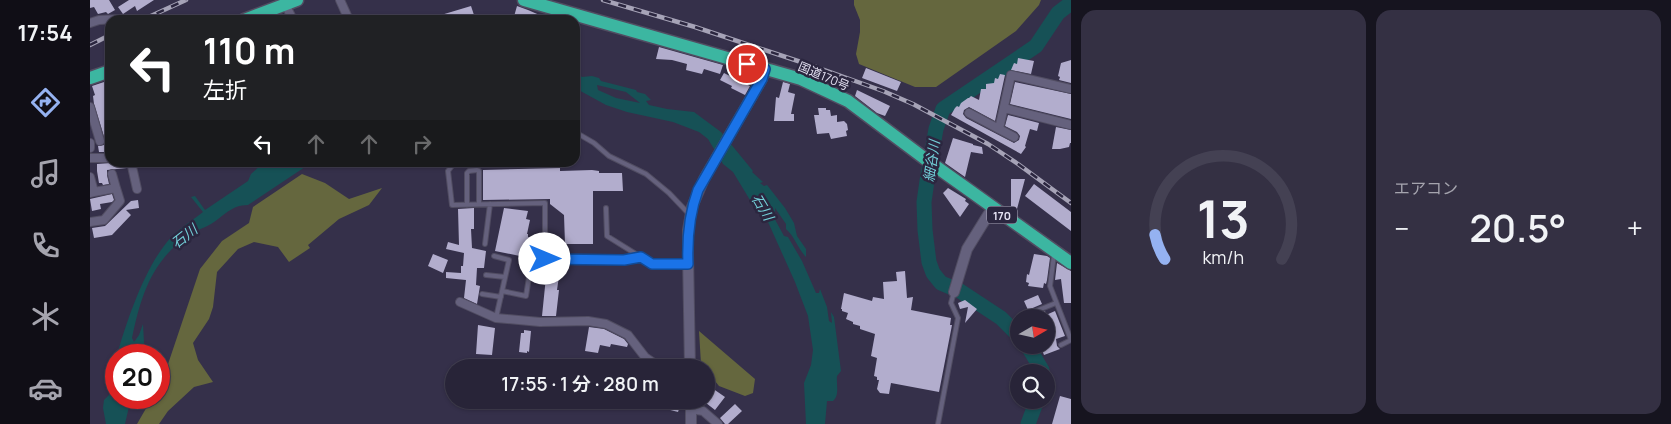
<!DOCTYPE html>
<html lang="ja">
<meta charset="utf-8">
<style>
body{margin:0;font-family:Manrope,"Noto Sans JP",sans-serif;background:#343043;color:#f1f3f6;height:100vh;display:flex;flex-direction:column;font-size:19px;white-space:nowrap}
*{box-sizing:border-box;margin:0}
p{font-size:16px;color:#a5a4ae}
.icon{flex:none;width:28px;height:28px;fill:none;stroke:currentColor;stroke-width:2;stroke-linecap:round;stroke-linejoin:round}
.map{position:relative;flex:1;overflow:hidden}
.details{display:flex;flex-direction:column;gap:10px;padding:10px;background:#16141f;width:600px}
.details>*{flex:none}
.top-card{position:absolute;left:15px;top:15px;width:475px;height:152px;border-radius:15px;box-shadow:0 1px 4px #0004,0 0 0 1px #444153;background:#202124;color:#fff;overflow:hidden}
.needle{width:32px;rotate:81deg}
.tools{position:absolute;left:920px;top:309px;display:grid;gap:10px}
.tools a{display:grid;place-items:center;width:45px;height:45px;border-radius:50%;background:#282438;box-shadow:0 1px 4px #0004,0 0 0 1px #444153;font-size:25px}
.speed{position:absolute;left:15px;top:344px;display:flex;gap:10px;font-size:25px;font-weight:700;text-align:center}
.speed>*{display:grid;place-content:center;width:65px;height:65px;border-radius:50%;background:#282438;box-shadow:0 1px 4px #0004,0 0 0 1px #444153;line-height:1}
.speed .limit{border:8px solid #d22;background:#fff;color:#111}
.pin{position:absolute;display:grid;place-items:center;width:42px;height:42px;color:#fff;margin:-21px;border:2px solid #fff;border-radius:50%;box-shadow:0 1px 5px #0007}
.me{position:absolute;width:55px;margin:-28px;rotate:90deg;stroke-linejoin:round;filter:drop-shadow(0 0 4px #0008)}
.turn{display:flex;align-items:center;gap:18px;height:105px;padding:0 15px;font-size:22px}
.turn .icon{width:65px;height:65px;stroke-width:2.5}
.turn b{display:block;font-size:35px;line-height:42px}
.lanes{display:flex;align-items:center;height:48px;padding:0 15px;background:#0003;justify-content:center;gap:25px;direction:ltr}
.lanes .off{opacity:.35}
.big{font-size:38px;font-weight:600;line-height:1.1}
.details .tile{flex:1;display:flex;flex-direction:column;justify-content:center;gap:8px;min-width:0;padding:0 18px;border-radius:15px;background:#343043}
.details .dial{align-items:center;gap:0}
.dial svg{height:130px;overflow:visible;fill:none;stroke:#444153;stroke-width:7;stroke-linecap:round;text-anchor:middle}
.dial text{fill:#f1f3f6;stroke:none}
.heat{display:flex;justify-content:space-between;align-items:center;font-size:28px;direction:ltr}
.details .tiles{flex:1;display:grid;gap:10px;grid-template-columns:repeat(2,1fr)}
.trip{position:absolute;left:355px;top:359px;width:270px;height:50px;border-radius:25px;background:#282438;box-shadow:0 1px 4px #0004,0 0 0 1px #444153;font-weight:600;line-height:50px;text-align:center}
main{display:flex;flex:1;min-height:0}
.dock{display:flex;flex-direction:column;width:90px;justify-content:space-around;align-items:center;background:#100e16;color:#a5a4ae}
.dock .icon{width:35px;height:35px}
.dock .current{color:#95b2f1}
.dock b{font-size:22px;color:#f1f3f6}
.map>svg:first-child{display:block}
.forest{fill:#65673e}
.water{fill:#165156;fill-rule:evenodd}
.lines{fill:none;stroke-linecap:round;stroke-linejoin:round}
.river{stroke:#165156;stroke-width:15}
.building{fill:#b2adcd}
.service-casing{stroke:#514d62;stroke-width:6}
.minor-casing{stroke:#514d62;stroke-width:10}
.tertiary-casing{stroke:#514d62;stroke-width:12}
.trunk-casing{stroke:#514d62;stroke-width:15}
.service{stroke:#65617d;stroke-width:4}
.minor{stroke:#65617d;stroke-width:8}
.tertiary{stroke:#65617d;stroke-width:10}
.trunk{stroke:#3cb6a1;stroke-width:12}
.rail-casing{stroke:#a6a3b7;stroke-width:4.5}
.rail{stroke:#2b263f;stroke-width:2.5;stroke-dasharray:8;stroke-linecap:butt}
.route-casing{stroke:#114b97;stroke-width:12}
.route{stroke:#1a73e8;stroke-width:9}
.labels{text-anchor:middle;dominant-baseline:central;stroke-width:5;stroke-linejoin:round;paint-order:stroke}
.shield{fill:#2b263f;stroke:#aeaabe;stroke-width:1}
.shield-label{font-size:11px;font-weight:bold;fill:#e6e3f4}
.street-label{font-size:12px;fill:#e6e3f4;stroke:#2b263f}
.water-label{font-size:14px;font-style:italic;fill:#73cfd8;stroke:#2b263f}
</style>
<main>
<nav class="dock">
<b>17:54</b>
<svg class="icon current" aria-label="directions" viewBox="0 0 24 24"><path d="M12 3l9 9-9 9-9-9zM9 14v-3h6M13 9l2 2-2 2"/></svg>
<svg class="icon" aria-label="music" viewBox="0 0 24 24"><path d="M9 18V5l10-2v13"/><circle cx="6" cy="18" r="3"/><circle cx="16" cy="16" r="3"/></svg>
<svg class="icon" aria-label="phone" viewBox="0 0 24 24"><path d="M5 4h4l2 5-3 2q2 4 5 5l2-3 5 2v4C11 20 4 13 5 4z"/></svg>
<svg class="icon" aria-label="climate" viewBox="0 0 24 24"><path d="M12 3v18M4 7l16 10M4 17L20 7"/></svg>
<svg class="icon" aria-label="car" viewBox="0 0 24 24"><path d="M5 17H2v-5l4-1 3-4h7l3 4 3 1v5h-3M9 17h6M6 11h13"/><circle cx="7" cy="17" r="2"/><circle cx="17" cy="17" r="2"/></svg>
</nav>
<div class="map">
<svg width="981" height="424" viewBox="0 0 981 424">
<rect width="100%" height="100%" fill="#35304a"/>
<!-- forest -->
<path class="forest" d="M764,0H951L949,5L926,31L846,87H825L769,64L766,54L770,32V20L764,5Z
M212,174L235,183L259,199L292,188L279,205L249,219L218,245L220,248L199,262L188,247L164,242L148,249L127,272L123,307L119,319L103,343L108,360L123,382L104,387L78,411L69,424H47L62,398H69V385L74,376L110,269L132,241L159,223L163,207Z
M609,331L665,379L663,393L655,396L629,386L616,370V368L614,367L611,364Z"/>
<!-- water -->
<path class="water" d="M485,71L492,77L502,76L509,78L511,81L546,90L547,92L555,94L561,100L556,101L559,105L577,109L604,112L631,132L663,171L662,172L673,182L670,183L674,186L677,185L695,208L704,223L707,236L716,249V257C708,249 705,237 696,229V224L685,208V213L682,214L694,236L698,237L712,261L726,293H729L730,289L737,307L739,321L742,323L741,312L744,317L751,371L747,376C746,384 750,395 743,401H737L735,424H716L714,383L721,365L723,350L718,316L705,282L678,222L663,205L643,172L633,164L618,139L609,132L583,122L537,112L516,105L485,88ZM507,85L536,92L550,103L526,98L508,90Z
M174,162L221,163L158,205C141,205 134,216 121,224C114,228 107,230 100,234C62,260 51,295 42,338L44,342L49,335L53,324L54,343L50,355H27C37,320 54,270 77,242C87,230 100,222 113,212L101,197L105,196L115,210L158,181L161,174Z
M26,359V398H41L35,424H16L13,408L14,400L20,394Z"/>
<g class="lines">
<!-- river -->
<path class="river" d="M929,336L911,318L870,291L851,283L843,273L839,262L835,230L834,202L838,174L846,129L853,109L946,46L968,13L981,3
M937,345L952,370V372
M938,424L947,400"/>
</g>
<!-- building -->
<path class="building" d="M0,0H19L25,10L18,14L16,12L8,14L4,7L0,8Z
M39,0H64L47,11L45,6L33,14L28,7Z
M381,6L384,15L372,17L373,20H342L341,18Z
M427,6L438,10L461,20H423Z
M569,47L633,65L630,74L614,69L612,74L596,70L597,64L582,60L566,59Z
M928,58L944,61L941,74L921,70L924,63L927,64Z
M981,60V83L969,80L970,77L968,76L971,63Z
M776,68L811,82L807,91L772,78Z
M634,73L660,86L655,95L641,88L642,86L630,80Z
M910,74L915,75L905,121L879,107L874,110L873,114L876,118L924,143L929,140L930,136L927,132L915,126L918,115L949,123L947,131L940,129L935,146L936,147L931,154L861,115L865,108L867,106L869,107L871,103L878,98H879L881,96L889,100L891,89H896V84L904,83L905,78L908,79Z
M20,80V142L18,143L19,152H9L8,146L14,145L15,140L4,104L3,96L5,95L2,86Z
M693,82L700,84L698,92L705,94L701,114H704V121H684L686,97L689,98Z
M925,82L981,94V119L920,104Z
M767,90L800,106L795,116L787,113L765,96Z
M728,108H736V110H740L741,116L747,115V122L754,121L757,124L758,130L756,131L757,136L741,139L739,133L727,134L724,115H729Z
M966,127L981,130V143H980L979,147L970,149H962Z
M863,138L883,144V145L892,147L893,154L881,152L875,177L855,163Z
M35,162L37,168L17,170V175L19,184L13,185L12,183H9L7,171V164Z
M470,168V171L502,170L509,171V173H532L533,191H503V244H475L474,215L460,204V199L393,200V170Z
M921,179H935L927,209H921Z
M944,184L981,212V231L935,196Z
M858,188L876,199L875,201L879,204L870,217L853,193Z
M22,194L24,200L22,202L10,204L11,209L2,211L0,199Z
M48,200L49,208L36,210L41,215L22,235L4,238L2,228L15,226L41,201Z
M384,208V229H381L382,248L396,251L394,268H387L386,285L390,286L387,304L374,298L376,280L356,278V272L371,273V266H373L374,253L356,249L358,242L369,245L368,209Z
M414,208L438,211L436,219L440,220L437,234H438V237L443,238L442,246L433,244L430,256L405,251Z
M343,254L358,260L353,273L338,266Z
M944,254L957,256L960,258L957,280L956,284L954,283L953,288L938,286L939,283L936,282L937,274L939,275Z
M967,263L981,271V303H974L971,279L965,280Z
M457,267L472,269L471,276H469L467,290H469L466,316H452Z
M815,271L817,298L823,297L821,310L861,318L860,325H862L849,392L801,383L799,394L790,393L787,389L789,380H787V377L784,376L787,358L781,356L785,334L770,329V326L763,324V322L756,319L758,313L752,311V309H751L754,293L782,301L783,297L794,299L793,282L807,281L806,272Z
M948,295L952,304L938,310L934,301Z
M875,300L887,309L875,323L878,307L870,309L868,303Z
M955,311L956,315L965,311L975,336L966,339L967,346L970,349L954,355L950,345H956V318L940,317Z
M388,325L405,328L402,355L386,354Z
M499,327L514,329L534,339L538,344L537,347L521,344L520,347L510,345L508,353L495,351Z
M434,330L441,331L439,352L437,351V353L429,352L431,333H434Z
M622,388L635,397L625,410L616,403V395Z
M970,396L981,399V424H962Z
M567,400H592L588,412L565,406Z
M645,404L652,411L638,424H635L630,418Z"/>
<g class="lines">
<defs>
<path id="service" d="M485,132L504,143L519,156L556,174L579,193L599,214
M365,162L358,171L362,205L455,203V259H534L551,257
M377,205V173L379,171L387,170L389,171V204
M516,208L517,236L562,264H598
M395,244L400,204
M964,255L960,286L981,340
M404,256L419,260L406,318
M396,275L415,277
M412,291L436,296L440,271
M392,294L411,297
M931,317L966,303
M971,345L981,340
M848,424L868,318L861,303L864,292"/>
<path id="minor" d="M250,0L259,20
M195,4L203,20
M0,23L9,20L30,19
M0,107L10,141
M914,108L981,125
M879,113L924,137
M909,129L921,75L981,89
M0,143V148
M0,158H20
M41,162L47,189
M0,177L4,192L0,193
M4,192L26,188L22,174
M0,222L14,220L30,201L26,188
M370,302L406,318L450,322L498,321L516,324L538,335L555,357L571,368
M601,409L613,411L628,424"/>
<path id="tertiary" d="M864,292L877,249L898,215L903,208
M600,368L598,254V230L602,207L614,179L672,79L675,69
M601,400V424"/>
<path id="trunk" d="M434,0L711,79L758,101L834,158L981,263
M154,20L207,0
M0,78L20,71"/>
</defs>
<!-- service casing -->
<use href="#service" class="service-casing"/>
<!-- minor casing -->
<use href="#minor" class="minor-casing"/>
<!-- tertiary casing -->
<use href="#tertiary" class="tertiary-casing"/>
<!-- trunk casing -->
<use href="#trunk" class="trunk-casing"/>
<!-- service -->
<use href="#service" class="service"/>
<!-- minor -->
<use href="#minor" class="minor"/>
<!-- tertiary -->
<use href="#tertiary" class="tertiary"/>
<!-- trunk -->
<use href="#trunk" class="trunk"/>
<defs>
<path id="rail" d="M513,0L605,27L726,67L793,91L823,104L898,144L928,164L981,203
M52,20L96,0
M0,45L20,35"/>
</defs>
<!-- rail casing -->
<use href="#rail" class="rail-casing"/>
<!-- rail -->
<use href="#rail" class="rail"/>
</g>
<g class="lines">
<defs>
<path id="route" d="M455,259L534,260L551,257L562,264H598C597,238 599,214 608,190L672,79L675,69L657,64"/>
</defs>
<!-- route casing -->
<use href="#route" class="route-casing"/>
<!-- route -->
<use href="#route" class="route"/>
</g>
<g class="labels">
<!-- shield labels -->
<rect class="shield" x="897" y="206.5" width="30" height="17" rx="4"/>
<g class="shield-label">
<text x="912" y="215">170</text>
</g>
<!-- street labels -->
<g class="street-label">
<text transform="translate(734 76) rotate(23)">国道170号</text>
</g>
<!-- water labels -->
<g class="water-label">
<text transform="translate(841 161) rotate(-82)">細谷川</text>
<text transform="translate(673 207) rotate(59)">石川</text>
<text transform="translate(94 236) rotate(-38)">石川</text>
</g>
</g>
</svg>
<div class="tools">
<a><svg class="needle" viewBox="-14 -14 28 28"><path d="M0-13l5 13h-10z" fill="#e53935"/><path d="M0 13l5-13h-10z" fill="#a5a4ae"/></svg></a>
<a><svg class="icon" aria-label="search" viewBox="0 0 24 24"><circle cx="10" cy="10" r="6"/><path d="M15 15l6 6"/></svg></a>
</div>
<div class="speed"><div class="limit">20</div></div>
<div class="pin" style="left:657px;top:64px;background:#d93025"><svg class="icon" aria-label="arrive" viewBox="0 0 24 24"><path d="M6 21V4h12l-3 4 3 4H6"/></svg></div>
<svg class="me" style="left:455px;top:259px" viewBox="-20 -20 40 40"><circle r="19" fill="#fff"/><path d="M0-13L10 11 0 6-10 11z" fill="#1a73e8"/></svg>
<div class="trip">17:55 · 1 分 · 280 m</div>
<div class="top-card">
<div class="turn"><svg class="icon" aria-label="left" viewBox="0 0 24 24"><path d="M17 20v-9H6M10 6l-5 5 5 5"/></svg><div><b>110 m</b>左折</div></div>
<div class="lanes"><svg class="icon" aria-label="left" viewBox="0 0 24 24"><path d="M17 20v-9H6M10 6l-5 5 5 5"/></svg><svg class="icon off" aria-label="ahead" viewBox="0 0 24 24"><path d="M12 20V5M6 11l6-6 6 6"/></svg><svg class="icon off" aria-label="ahead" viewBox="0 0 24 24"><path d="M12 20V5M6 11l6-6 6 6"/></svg><svg class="icon off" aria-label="right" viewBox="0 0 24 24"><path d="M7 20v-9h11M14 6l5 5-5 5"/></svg></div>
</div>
</div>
<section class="details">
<div class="tiles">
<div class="tile dial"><svg viewBox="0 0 100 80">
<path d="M14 69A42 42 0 1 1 86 69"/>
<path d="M14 69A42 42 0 0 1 8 54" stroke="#95b2f1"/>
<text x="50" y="56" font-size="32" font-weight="700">13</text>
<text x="50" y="72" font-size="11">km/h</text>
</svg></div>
<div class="tile"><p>エアコン</p>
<div class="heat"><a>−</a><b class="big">20.5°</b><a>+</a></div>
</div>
</div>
</section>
</main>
